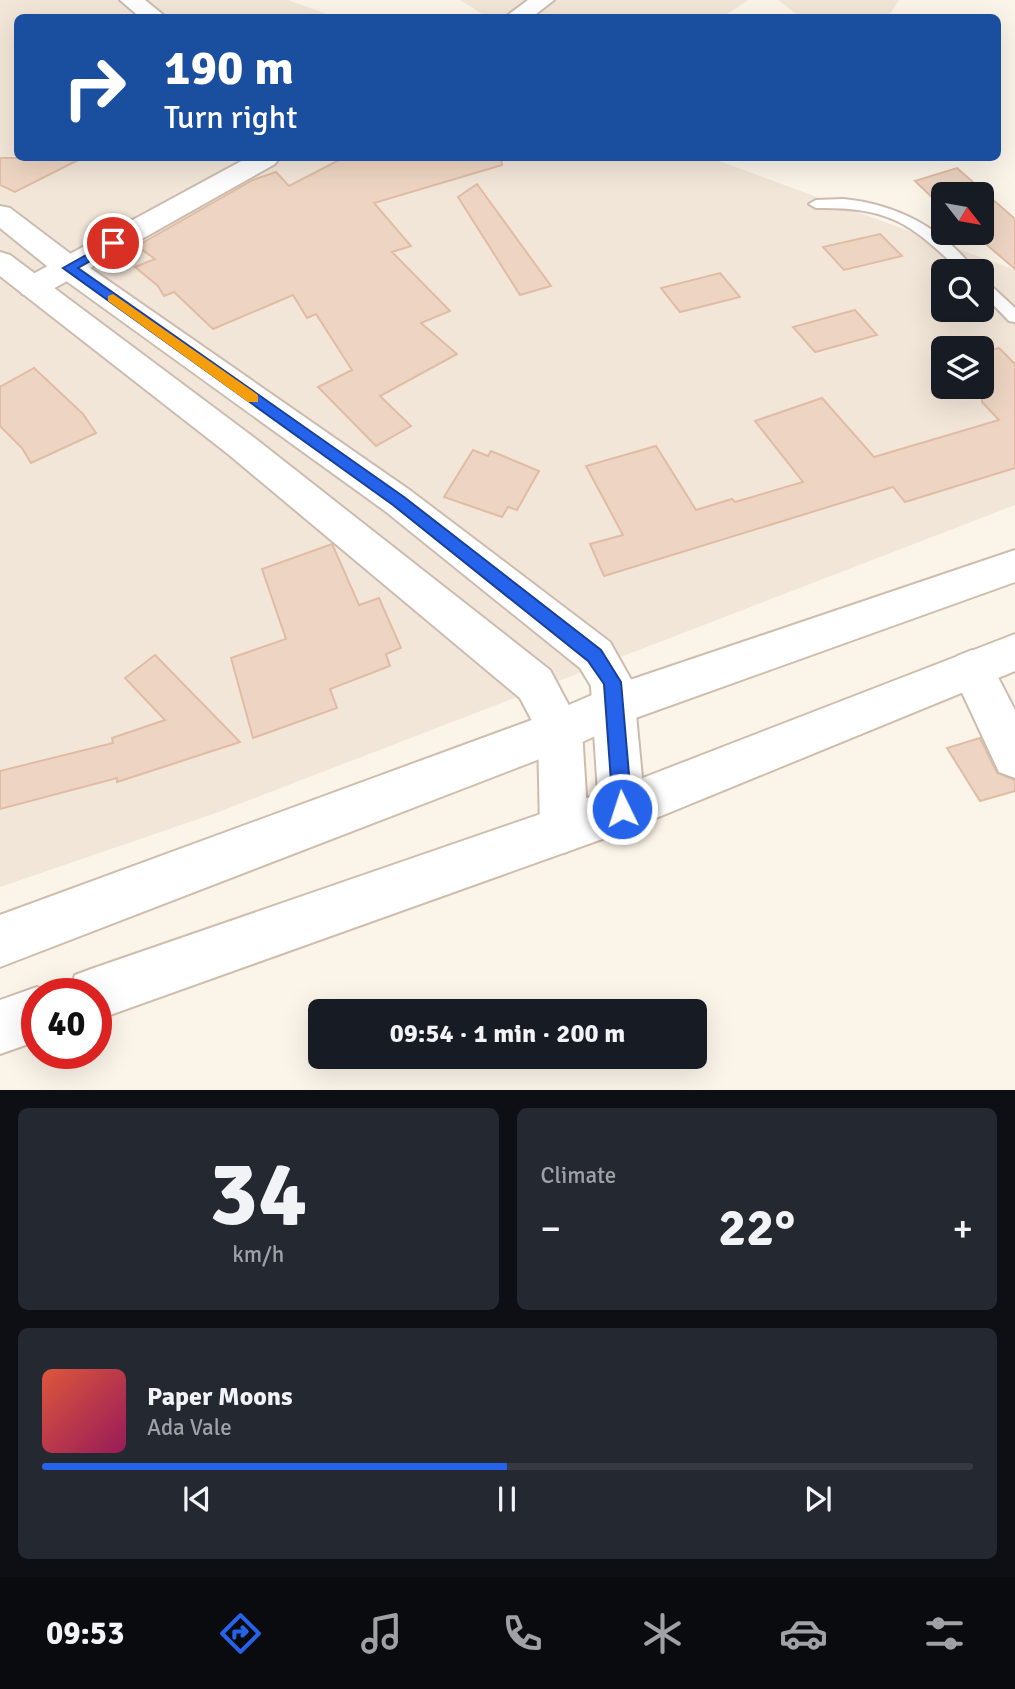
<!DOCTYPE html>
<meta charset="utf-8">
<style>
body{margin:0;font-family:Signika,sans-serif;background:#242831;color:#f1f3f6;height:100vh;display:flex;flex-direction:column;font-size:26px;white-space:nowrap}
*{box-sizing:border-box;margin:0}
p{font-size:23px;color:#9ea1a6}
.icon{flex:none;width:38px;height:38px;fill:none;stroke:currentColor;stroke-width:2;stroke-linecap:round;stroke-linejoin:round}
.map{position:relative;height:1090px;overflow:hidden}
.drawer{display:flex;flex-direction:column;gap:18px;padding:18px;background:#0d0f14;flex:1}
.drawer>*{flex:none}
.banner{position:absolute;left:14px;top:14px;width:987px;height:147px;border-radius:10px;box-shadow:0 7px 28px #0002;background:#1a4fa0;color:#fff;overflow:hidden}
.needle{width:46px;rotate:121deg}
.controls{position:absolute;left:931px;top:182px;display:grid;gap:14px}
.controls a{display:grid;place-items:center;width:63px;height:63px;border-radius:10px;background:#171b24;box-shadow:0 7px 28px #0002;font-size:35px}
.speed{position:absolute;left:21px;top:978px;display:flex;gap:14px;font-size:35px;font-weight:700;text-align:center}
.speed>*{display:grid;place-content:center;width:91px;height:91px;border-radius:50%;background:#171b24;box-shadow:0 7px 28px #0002;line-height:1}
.speed .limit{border:10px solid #d22;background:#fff;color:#111}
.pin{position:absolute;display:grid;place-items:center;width:60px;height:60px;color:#fff;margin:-30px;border:4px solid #fff;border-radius:50%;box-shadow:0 2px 7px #0007}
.me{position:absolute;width:77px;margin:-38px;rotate:356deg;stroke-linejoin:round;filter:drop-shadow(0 0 5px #0008)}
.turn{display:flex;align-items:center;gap:24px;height:147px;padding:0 35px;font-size:32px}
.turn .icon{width:91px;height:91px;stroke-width:2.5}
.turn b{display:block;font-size:49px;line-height:60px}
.big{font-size:52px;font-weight:700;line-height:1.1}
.drawer .card{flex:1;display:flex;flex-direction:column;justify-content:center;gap:10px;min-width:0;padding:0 24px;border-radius:10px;background:#242831}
.drawer .dial{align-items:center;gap:0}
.dial b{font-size:91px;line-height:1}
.song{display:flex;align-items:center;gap:21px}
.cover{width:84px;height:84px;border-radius:10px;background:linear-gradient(135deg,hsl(10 70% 55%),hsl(330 70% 35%))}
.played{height:7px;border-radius:4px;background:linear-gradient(90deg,#2563eb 50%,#363941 50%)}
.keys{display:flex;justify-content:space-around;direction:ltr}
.heat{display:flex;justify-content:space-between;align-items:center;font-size:38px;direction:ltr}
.drawer .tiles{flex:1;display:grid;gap:18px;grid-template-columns:1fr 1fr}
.card:last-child{grid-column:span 2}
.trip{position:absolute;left:308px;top:999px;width:399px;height:70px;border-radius:10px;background:#171b24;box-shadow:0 7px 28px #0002;font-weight:700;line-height:70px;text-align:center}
.tab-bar{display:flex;height:112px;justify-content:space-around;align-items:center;background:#090b0e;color:#9ea1a6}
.tab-bar .icon{width:49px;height:49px}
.tab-bar .active{color:#2563eb}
.tab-bar b{font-size:32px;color:#f1f3f6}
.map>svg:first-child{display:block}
.residential{fill:#f2e6d8;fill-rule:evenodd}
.building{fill:#eed5c3;stroke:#e0bca4;stroke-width:2}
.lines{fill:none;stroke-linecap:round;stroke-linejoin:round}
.service-casing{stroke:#ccbcb0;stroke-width:4}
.minor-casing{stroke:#ccbcb0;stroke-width:4}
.tertiary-casing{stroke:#ccbcb0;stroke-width:4}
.secondary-casing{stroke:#cfbdad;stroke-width:4}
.service{fill:#fff;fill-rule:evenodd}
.minor{fill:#fff;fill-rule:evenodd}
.tertiary{fill:#fff;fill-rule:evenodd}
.secondary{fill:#fff;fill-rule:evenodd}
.route{fill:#2563eb;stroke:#184099;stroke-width:2}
.slow{fill:#f59e0b}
</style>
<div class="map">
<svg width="1015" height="1091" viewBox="0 0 1015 1091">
<rect width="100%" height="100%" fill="#fbf4e9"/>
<!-- residential -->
<path class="residential" d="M0,0H288L335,17L18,18V158H711L1015,270V505L216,813L0,887ZM943,271H982V310H943ZM943,348H982V387H943Z
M460,0H749L720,18L487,17Z
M778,0H899L888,17L802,18Z"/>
<!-- building -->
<path class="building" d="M0,158H82L15,192L0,185Z
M343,158H501L502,165L374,203L411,246L392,252L450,311L421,323L457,354L380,396L411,426L376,446L318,387L352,370L316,314L307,318L293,295L213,329L174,292L164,296L158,286L135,267L155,259L137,246L253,180L276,172L289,186Z
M957,168L1015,219V269L973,233H982V194H943V208L915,181Z
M477,184L551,286L520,295L458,197Z
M880,234L902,256L844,270L823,247Z
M720,273L740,297L680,312L661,288Z
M855,310L877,335L815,352L793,327Z
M999,348L1015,364V468L905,502L893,487L604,576L590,544L623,535L586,466L656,446L696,510L732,499L735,502L803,482L755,421L822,398L874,457L999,420L982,402V353Z
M34,368L83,414L96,433L31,463L22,448L0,426V387Z
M473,450L488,456L491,451L539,471L517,510L508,507L502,517L444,497Z
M332,544L359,605L379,598L401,648L386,654L390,666L330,689L337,708L253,738L231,658L286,639L262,569Z
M155,655L240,742L117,782V778L0,809V771L113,743L112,738L165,720L125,678Z
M980,738L997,773L1015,780V791L980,801L947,748Z"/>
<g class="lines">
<defs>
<path id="service" d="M843,199C896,204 943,228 975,271H960C910,222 888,207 816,208L809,204L816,200Z
M982,280L987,282L1015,308V322L1009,321L982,293Z"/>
<path id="minor" d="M120,0H145L167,18H141Z
M528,0H554L531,18H504Z
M247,158H279L275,164L44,294L33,297L22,294L18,287L22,280Z
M972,650L987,656L1015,710V778L999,772L951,669L957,656Z"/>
<path id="tertiary" d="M0,206L10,208L80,261L411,491L610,642L633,683L645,809L639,825L622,832L605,825L599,809L591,686L580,668L385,511L58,275L0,228Z
M0,252L10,255L252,436L550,670L582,730L588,829L581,846L564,853L547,846L540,829L538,732L520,698L228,454L0,276Z"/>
<path id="secondary" d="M1015,550V582L627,721L576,745L0,967V915L548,714L615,685Z
M1015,634V671L622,832L96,1020V994H68L75,975L94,968L622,786Z
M37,987L53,994H37V1041L0,1054V1000Z"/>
</defs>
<!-- service casing -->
<use href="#service" class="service-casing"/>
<!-- minor casing -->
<use href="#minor" class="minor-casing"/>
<!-- tertiary casing -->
<use href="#tertiary" class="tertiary-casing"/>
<!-- secondary casing -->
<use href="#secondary" class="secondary-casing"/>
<!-- service -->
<use href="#service" class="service"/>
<!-- minor -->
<use href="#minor" class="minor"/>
<!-- tertiary -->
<use href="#tertiary" class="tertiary"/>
<!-- secondary -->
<use href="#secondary" class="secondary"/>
</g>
<!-- route -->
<path class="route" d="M113,240L117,241V246L78,268L404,497L601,650L621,682L632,809L629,816L622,819L616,816L613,809L604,684L588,661L393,505L63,268Z"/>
<!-- slow -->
<path class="slow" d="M113,294L258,395V402H248L108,301V296Z"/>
</svg>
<div class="controls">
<a><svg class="needle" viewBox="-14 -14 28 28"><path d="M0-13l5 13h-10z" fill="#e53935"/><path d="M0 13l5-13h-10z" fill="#9ea1a6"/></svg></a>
<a><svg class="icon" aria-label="search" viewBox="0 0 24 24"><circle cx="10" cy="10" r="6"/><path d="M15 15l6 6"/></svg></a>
<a><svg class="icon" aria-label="layers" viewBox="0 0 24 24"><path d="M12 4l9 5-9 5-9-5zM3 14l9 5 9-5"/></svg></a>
</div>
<div class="speed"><div class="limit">40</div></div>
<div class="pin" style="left:113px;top:243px;background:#d93025"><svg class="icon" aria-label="arrive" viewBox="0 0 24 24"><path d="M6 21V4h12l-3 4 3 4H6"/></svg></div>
<svg class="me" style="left:622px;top:809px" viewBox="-20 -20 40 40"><circle r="17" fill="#2563eb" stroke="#fff" stroke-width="3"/><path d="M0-11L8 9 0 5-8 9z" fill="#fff"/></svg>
<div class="trip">09:54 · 1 min · 200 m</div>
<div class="banner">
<div class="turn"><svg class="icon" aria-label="right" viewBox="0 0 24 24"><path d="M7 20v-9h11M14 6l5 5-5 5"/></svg><div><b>190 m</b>Turn right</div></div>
</div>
</div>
<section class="drawer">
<div class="tiles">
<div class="card dial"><b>34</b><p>km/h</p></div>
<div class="card"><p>Climate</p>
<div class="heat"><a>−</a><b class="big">22°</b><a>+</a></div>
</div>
<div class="card">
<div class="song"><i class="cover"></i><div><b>Paper Moons</b><p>Ada Vale</p></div></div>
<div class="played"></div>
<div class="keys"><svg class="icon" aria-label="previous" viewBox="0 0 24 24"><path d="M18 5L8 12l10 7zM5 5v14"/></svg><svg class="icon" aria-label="pause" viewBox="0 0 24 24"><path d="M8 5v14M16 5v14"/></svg><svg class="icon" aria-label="next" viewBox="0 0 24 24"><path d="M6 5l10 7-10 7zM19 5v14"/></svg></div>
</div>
</div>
</section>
<nav class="tab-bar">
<b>09:53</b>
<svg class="icon active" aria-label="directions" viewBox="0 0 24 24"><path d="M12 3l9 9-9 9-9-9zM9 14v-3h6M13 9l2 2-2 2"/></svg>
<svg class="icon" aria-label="music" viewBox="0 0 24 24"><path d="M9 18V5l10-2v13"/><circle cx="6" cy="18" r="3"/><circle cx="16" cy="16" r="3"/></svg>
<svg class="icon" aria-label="phone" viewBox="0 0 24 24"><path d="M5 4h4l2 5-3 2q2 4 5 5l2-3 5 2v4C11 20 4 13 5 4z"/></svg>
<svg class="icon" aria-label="climate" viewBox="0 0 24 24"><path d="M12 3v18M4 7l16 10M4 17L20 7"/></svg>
<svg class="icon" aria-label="car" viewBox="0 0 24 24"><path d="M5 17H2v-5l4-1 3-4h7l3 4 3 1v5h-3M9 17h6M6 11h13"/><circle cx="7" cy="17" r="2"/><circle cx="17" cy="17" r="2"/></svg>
<svg class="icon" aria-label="filters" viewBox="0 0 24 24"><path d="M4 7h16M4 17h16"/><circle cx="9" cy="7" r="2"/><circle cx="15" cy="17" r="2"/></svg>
</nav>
